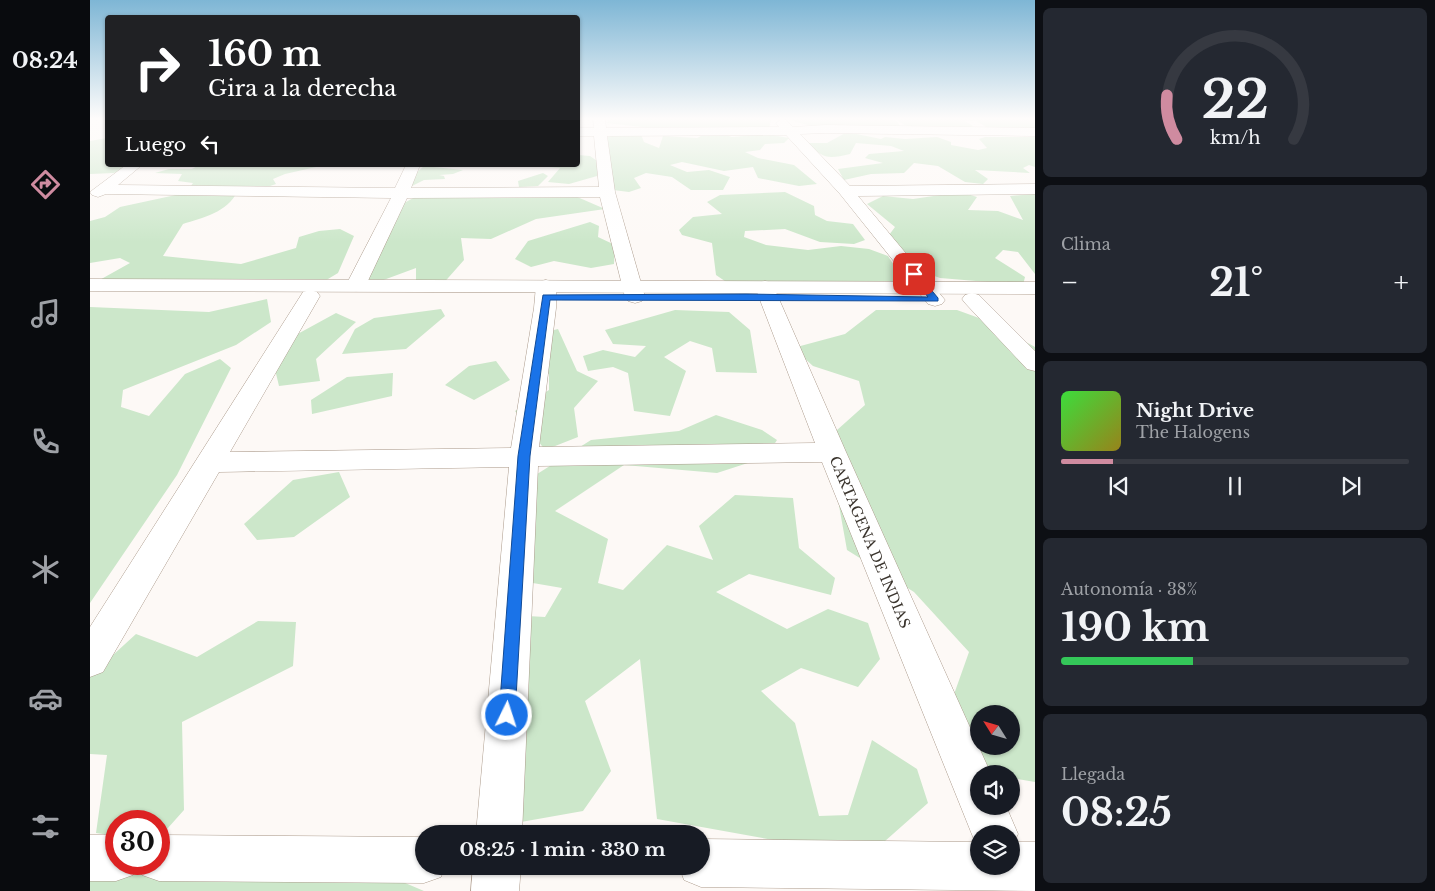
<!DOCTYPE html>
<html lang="es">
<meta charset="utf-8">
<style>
body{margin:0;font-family:"Libre Baskerville",serif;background:#242831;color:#f1f3f6;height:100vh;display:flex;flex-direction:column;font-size:19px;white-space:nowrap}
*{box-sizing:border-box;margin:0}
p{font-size:16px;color:#9ea1a6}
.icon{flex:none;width:28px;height:28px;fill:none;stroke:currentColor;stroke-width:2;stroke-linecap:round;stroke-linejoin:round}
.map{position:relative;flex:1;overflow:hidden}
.panel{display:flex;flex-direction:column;gap:8px;padding:8px;background:#0d0f14;width:400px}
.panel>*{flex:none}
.banner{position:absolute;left:15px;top:15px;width:475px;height:152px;border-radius:5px;box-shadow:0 1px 4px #0004;background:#202124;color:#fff;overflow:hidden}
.needle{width:32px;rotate:307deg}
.tools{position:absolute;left:880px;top:705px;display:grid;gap:10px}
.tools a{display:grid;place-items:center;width:50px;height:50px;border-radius:50%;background:#171b24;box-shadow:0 1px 4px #0004;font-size:25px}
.speed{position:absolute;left:15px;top:810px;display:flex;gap:10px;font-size:25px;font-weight:700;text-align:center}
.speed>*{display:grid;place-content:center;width:65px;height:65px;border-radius:50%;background:#171b24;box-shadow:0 1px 4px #0004;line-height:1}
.speed .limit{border:8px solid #d22;background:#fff;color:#111}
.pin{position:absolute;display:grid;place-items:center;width:42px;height:42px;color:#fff;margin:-21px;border-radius:10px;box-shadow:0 2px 8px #0006}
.me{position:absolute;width:55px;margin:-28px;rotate:4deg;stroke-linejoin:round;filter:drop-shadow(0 0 4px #0008)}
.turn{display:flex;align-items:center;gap:18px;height:105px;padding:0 20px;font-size:22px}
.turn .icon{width:65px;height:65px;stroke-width:2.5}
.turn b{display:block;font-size:35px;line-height:42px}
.then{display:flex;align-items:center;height:48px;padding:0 20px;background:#0003;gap:10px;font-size:19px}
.big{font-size:38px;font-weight:700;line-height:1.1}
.panel .tile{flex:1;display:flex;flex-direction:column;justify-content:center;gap:8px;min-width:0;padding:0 18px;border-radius:8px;background:#242831}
.panel .dial{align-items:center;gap:0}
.dial svg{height:130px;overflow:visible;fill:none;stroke:#363941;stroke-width:7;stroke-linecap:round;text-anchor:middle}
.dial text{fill:#f1f3f6;stroke:none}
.song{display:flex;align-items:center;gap:15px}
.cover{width:60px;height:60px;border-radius:8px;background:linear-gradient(135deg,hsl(120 70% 55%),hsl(50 70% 35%))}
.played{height:5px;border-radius:2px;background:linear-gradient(90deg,#cf8ba0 15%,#363941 15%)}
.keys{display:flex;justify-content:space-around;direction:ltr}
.heat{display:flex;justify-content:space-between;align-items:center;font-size:28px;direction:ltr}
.charge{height:8px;border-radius:4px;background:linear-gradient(90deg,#34c759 38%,#363941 0)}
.trip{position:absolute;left:325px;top:825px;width:295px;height:50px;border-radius:25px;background:#171b24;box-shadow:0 1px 4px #0004;font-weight:700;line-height:50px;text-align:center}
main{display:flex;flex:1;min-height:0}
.dock{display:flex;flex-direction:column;width:90px;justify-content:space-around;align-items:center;background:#090b0e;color:#9ea1a6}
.dock .icon{width:35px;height:35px}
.dock .selected{color:#cf8ba0}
.dock b{font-size:22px;color:#f1f3f6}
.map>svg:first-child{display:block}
.green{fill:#cce7ca;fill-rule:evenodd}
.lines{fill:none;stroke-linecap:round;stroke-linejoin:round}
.minor-casing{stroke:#ac9b8c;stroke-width:1}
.primary-casing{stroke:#ac9b8c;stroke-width:1}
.minor{fill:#fff;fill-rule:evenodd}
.primary{fill:#fff;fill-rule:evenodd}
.route{fill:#1a73e8;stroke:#114b97}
.labels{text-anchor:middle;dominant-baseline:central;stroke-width:5;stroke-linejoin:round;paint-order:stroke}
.street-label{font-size:14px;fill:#3b352e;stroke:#fff}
</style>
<main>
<nav class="dock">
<b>08:24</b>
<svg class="icon selected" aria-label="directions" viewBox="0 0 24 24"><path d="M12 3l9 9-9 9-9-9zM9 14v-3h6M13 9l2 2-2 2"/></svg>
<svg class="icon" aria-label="music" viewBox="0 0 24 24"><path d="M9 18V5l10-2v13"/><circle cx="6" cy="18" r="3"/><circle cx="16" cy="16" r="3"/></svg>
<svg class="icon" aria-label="phone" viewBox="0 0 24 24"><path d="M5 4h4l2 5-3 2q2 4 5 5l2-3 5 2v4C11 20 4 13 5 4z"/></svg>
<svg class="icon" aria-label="climate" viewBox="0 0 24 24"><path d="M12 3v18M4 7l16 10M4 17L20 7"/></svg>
<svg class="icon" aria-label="car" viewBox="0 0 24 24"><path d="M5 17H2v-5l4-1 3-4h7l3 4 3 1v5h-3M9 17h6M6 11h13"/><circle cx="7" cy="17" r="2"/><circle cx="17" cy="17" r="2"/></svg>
<svg class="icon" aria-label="filters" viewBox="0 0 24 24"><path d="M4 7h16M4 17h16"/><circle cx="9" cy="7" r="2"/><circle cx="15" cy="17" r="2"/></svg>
</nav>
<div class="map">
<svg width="945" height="891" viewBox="0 0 945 891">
<rect width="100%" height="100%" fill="#fdf9f6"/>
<!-- green -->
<path class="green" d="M552,118H680L681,119L679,130L570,129L516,123L521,119Z
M694,118H792L807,121L811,128L724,127Z
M805,118H945V130L903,131L886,121H875L883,126L872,131L827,128L814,125Z
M536,132H550L554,142L569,148L573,136L607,138L619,132L633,134L642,137L676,134L699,138L694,143L675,144L670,150L655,152L668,158L704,165L727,184L709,186L668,178L663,167L634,171L592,162L580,165L597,172L619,170L640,177L633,190H601L582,177L556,173L544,178L551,188L539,192L523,190L513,151L518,137Z
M757,132L791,139L795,137L815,139L847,137L861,142V145L888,150L897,148L889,139L895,137H945V167L939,165L933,168L940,173L885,170L898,179L893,184L875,182L848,166L824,163L814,173L781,174L754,180L748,169L793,163L775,158L779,154L814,151L801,146L766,143L760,154C738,159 733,159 718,143H737Z
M17,138L18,165L42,166L24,173L0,174V141Z
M488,155L500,156L510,163L507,176L479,184L458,182L470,168L437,165H488Z
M109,165H235L195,174L183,179L186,184L171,189L100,187L103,183L88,181L92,174L65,173L79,169H102Z
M334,166L373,170L363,174L349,175L354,176L355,179L334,180L320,187L307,185L309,179L324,175Z
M453,173L458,176L448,186L429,187L428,181Z
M147,192C138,212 112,218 93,224L73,256L151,264L206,248L209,237L229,231L250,229L264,236L248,273L223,288L6,282L40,263L30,258L0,263V221L15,217L30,207L95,193Z
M695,192L724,206L725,215L737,221L763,224L775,240L764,244L730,242L695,229L655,231L654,237L676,245L718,250L751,246L779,249L798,256L813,279L802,286L648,290L626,275L622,243L592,235L589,230L603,217L632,214L617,202L630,195Z
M871,192L887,197L878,210L908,211L933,220L920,196L945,194V274L928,252L913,250L905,258L935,277L933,285L850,278L822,268L796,239L805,227L777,204L793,196L823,199Z
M485,196L515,209L446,219L401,239L371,238L374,260L351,286L326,287V268L280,285L268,283L294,214L325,197Z
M500,222L509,226L508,237L525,245L524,264L501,268L464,261L441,267L425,259L438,241Z
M177,299L181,322L146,345L33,390L31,407L59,416L95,374L130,359L141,368L87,475L0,603V307L119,312Z
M351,309L355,316L316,349L252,354L265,329L284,318Z
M585,310L639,312L660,330L667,373L626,372L622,348L600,341L574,357L596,371L580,416L544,411L538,373L523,367L498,371L493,356L513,350L545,357L556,346L523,344L515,330Z
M786,310H867L900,322L945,347V782L921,778V774H904L857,714L879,652L824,592L757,550L737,439L775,405L769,381L723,366L703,348L755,334ZM889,714H921V746H889Z
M246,313L266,322L226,359L230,381L189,386L182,357L193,342Z
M468,329L487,371L508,381L484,408L488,437L455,450L425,411L459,390V374L436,361L448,334Z
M406,361L420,380L384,400L355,385L379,366Z
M303,373L302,396L222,414L221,400L257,377Z
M626,415L672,430L687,440L676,457L627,473L534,465L465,511L518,539L508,583L533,590L577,545L623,560L609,526L645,495L703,498L709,548L745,578L741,595L659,574L626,592L697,629L738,609L778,623L790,659L768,687L711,668L671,691L705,723L729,816L758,815L782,740L827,769L838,803L777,857L567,819L550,659L495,701L521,771L493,811L431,822L420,615L455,617L472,588L414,578L425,488L501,440L589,431Z
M249,472L260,497L204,537L167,540L154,524L203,480Z
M168,621L206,622L203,666L92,722L94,810L69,838V821H26V836L6,833L17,755L0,754V676L46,634L107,657Z
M254,857L334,891H0V866Z"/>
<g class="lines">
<defs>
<path id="minor" d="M503,118H515L516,128L689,127L686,123L692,119L696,120L703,127L735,125L945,128V136L735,133L710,134L760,186L945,184V194L768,196L855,300L852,304L845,306L838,304L750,194L696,135L517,136L525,192L555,297L552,301L545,303L538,301L535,297L510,197L317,198L276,285L273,289L266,291L259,289L256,285L301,198L16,194L8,197L2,195L0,192L36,165H52L28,185L305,188L316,165H330L321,188L509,187L504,136H488V128H504Z
M456,280L463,282L466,286V308L449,447L725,443L665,287L668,283L675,281L682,283L756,452L901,774H889V806H916L928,834L924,842H945V891L611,887L594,880L589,866H611V839L885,842L732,462L448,466L432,834H386L419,467L129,472L13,672L0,677V627L213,292L220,290L227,292L230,296L140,452L421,448L444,308L446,286L449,282ZM889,834H921V866H889Z
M882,293L889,295L945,351V371L937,369L875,303L872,299L875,295Z
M0,835H26V864H47L43,875L26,881H0Z
M69,835L334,837V866H355L351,877L334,883L69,881L52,875L48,864H69Z
M383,866H431L429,891H381Z"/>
<path id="primary" d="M0,279L945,282V294L0,291Z"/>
</defs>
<!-- minor casing -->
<use href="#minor" class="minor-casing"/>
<!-- primary casing -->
<use href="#primary" class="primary-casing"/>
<!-- minor -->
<use href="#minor" class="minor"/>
<!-- primary -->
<use href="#primary" class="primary"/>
</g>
<!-- sky -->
<linearGradient id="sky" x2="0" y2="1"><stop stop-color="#7eb6d5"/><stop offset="0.49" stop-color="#fefcfb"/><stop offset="1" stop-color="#fefcfb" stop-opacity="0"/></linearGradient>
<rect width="945" height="242" fill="url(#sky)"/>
<!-- route -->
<path class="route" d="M824,272L827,273L848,298V301L460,300L440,456L425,715L423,720L417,723L411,720L409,715L428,456L453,295L656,294L838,297L820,274Z"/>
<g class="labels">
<!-- street labels -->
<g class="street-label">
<text transform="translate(780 542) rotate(67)">CARTAGENA DE INDIAS</text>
</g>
</g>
</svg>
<div class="tools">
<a><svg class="needle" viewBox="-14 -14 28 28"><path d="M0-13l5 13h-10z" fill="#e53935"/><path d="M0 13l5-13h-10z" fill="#9ea1a6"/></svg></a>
<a><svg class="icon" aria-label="sound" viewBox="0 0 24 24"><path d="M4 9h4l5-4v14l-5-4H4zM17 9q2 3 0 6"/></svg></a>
<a><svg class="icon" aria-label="layers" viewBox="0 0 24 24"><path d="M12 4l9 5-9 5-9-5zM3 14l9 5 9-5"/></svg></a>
</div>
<div class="speed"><div class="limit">30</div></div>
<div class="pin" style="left:824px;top:274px;background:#d93025"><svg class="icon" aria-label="arrive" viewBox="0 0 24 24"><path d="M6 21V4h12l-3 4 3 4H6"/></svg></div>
<svg class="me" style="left:417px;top:715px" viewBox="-20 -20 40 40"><circle r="17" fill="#1a73e8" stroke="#fff" stroke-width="3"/><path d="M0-11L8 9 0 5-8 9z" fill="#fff"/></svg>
<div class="trip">08:25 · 1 min · 330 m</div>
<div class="banner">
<div class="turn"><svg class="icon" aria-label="right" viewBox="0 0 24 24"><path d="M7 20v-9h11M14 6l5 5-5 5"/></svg><div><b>160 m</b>Gira a la derecha</div></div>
<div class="then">Luego<svg class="icon" aria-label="left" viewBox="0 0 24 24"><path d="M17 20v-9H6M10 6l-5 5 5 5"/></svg></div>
</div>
</div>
<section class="panel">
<div class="tile dial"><svg viewBox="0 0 100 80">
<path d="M14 69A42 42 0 1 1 86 69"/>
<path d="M14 69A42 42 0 0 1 8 42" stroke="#cf8ba0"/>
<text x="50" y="56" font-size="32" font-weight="700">22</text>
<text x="50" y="72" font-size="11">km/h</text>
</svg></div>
<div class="tile"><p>Clima</p>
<div class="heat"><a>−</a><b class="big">21°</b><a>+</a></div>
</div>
<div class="tile">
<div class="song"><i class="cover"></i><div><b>Night Drive</b><p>The Halogens</p></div></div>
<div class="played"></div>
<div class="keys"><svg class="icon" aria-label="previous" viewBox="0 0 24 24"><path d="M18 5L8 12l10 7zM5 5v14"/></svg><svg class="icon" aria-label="pause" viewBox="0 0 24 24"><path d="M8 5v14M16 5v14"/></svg><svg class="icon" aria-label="next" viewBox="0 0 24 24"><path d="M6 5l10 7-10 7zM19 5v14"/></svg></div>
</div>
<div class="tile"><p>Autonomía · 38%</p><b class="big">190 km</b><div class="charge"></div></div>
<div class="tile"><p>Llegada</p><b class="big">08:25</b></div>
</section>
</main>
